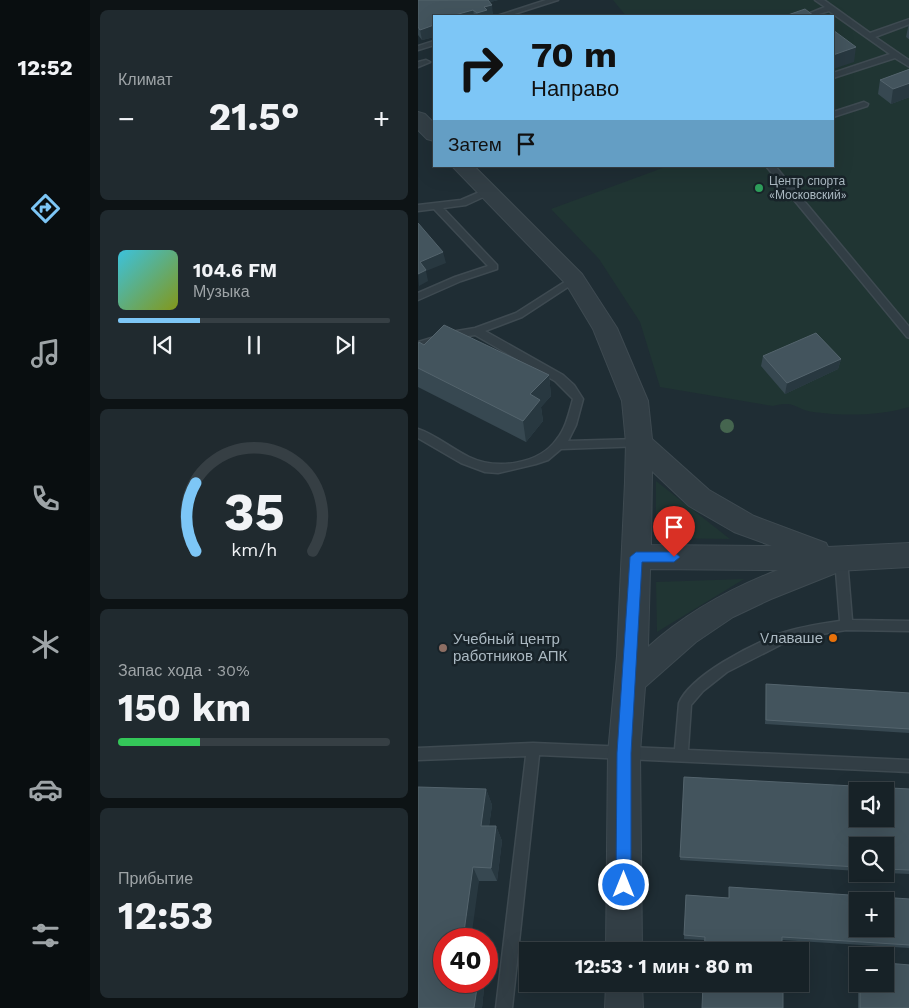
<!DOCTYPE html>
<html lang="ru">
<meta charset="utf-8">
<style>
body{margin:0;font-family:"Work Sans",sans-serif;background:#202a2f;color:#f1f3f6;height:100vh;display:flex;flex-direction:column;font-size:19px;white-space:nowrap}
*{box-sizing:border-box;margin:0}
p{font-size:16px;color:#9ea4a7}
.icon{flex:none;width:28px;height:28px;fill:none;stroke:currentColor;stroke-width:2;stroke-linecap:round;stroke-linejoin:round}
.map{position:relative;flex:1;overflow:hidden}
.side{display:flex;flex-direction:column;gap:10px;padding:10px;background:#0d1315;width:328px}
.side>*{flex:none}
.guide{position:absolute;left:15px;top:15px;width:401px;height:152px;border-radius:0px;box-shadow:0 5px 20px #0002,0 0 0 1px #363f44;background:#7dc6f6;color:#111;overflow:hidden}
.tools{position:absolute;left:431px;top:782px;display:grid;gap:10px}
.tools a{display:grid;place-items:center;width:45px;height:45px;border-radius:0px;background:#172227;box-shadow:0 5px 20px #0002,0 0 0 1px #363f44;font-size:25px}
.speed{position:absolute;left:15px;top:928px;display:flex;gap:10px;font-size:25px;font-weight:700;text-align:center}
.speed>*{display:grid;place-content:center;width:65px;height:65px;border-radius:50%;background:#172227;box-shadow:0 5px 20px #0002,0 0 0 1px #363f44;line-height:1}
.speed .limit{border:8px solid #d22;background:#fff;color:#111}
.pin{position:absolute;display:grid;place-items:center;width:42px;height:42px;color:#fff;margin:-51px -21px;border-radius:50% 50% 50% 0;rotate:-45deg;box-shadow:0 0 5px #0007}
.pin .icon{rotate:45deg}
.me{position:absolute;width:55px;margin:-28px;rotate:0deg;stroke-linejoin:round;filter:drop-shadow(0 0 4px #0008)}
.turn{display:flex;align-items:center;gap:18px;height:105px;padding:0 15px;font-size:22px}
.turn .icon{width:65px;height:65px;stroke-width:2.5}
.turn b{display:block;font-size:35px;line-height:42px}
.then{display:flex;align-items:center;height:48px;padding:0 15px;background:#0003;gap:10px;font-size:19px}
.big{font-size:38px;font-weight:700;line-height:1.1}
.side .widget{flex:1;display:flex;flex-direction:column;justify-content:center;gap:8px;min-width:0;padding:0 18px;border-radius:8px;background:#202a2f}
.side .dial{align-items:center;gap:0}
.dial svg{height:130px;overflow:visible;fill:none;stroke:#363f44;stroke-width:7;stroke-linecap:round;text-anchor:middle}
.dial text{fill:#f1f3f6;stroke:none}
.song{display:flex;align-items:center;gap:15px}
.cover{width:60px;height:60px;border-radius:8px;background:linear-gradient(135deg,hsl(190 70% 55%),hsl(70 70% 35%))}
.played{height:5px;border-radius:2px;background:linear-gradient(90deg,#7dc6f6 30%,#363f44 30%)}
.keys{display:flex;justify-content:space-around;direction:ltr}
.heat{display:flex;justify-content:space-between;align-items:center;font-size:28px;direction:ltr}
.charge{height:8px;border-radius:4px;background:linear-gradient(90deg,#34c759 30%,#363f44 0)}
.trip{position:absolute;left:101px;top:942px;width:290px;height:50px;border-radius:0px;background:#172227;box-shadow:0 5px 20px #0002,0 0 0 1px #363f44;font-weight:700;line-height:50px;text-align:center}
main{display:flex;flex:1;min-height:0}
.tab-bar{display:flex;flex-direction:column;width:90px;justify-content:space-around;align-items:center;background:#090e10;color:#9ea4a7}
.tab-bar .icon{width:35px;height:35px}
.tab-bar .current{color:#7dc6f6}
.tab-bar b{font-size:22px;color:#f1f3f6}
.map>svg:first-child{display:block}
.green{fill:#203533}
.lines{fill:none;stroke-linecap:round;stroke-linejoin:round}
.service-casing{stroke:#3e4a51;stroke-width:3}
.tertiary-casing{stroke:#3e4a51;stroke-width:2}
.service{fill:#323e45;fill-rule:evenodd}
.tertiary{fill:#323e45;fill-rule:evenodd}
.tree{fill:#45654f}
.wall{fill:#374851}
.shaded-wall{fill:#283840}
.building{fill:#43545d;stroke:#54646d;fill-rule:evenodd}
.route{fill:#1a73e8;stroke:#114b97}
.leisure-dot{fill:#2e9e5b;stroke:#182329;stroke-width:2}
.food-dot{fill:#e8710a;stroke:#182329;stroke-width:2}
.education-dot{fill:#8d6e63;stroke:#182329;stroke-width:2}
.labels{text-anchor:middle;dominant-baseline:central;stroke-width:5;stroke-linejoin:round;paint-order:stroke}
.far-poi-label{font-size:12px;fill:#abb9c2;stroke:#182329;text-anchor:start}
.poi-label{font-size:15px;fill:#abb9c2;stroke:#182329;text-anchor:end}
</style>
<main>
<nav class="tab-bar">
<b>12:52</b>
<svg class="icon current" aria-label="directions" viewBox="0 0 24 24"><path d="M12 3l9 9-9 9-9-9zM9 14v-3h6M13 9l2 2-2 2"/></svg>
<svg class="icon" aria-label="music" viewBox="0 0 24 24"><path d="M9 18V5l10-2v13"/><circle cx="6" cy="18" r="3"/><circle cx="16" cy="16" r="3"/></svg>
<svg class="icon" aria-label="phone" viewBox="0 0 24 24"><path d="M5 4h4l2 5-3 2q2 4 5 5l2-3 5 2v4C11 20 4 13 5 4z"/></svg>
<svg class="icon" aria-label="climate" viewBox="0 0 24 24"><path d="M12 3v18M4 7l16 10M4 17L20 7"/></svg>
<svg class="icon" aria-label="car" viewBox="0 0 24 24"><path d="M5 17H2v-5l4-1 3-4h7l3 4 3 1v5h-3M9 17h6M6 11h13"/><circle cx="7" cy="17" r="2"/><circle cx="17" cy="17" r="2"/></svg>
<svg class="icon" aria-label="filters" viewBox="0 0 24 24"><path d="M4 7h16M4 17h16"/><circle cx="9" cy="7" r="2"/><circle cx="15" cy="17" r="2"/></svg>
</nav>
<section class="side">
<div class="widget"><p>Климат</p>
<div class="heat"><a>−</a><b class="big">21.5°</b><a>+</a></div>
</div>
<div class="widget">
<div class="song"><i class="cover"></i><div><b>104.6 FM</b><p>Музыка</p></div></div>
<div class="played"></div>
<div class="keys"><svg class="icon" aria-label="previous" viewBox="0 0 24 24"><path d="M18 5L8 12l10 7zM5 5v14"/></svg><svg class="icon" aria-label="pause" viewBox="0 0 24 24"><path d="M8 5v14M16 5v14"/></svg><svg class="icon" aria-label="next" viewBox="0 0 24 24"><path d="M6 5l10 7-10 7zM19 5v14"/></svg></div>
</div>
<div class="widget dial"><svg viewBox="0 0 100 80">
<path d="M14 69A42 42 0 1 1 86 69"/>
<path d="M14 69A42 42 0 0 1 14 27" stroke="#7dc6f6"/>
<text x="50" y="56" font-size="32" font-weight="700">35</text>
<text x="50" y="72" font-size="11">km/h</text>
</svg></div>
<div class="widget"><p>Запас хода · 30%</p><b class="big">150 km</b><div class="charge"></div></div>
<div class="widget"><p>Прибытие</p><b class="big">12:53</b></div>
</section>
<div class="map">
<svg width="492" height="1008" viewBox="0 0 492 1008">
<rect width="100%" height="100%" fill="#1f2d34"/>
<!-- green -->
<path class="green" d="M195,0H491V407C462,416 426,416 395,412C376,409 378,400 355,406L242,387L222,322L181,259L133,209L250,166H415V16H208Z
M238,481L312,539L238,538Z
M326,579L239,632L238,582Z"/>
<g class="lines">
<defs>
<path id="service" d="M128,0H140L90,16H79Z
M397,0H406L452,33L492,19V24L457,37L492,61V67L477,58L415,78V73L472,54L411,11L394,16H385L407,7Z
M16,41V45L0,50V46Z
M8,60L12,62L0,67V62Z
M446,102L450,104L449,106L415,117V112Z
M348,166H357L492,328V338L489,337Z
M71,188L74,189V193L48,205L25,208L79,265V269L43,281L0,300V293L37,277L70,266L16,209L0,211V205L43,200Z
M156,276L159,277V281L104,317L67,331L145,375L156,385L165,399L158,425L150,441L221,439L225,440L226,443L225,446L143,449L130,460L118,464L80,473L67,472L43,463L0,438V429C18,435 34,449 51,457C78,470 121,465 139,439C148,428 151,413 155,399L137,381L57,335L34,338L0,350V342L33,332L57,328L98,313Z
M423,554L427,556L429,559L434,620L492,621V631L428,630L386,637L366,643L309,672L285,691L273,705L270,750L492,760V772L121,755L94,1008H78L108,756L0,760V748L115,743L257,749L261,703C273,675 333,645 361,634C381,627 401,624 422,621L417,559L419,556Z"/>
<path id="tertiary" d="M0,112L7,114L16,123V141L9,139L0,130Z
M34,166H56L164,274L199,328L230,401L234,439L291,490L336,516L408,543L410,547L492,543V567L419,571L418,573L353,599L315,617L278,642L227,687L222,753L224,951H188L190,753L199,656L207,482L208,443L204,401L175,329L148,284ZM234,471L271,506L316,532L354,546L233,545ZM232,569L360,570C311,589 269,612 230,647Z
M188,984H224L225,1008H187Z"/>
</defs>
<!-- service casing -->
<use href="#service" class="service-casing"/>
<!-- tertiary casing -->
<use href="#tertiary" class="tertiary-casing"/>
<!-- service -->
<use href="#service" class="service"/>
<!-- tertiary -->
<use href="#tertiary" class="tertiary"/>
</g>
<!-- trees -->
<circle class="tree" cx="309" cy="426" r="7"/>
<!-- wall -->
<path class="wall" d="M0,0H80L72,2L75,15L72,16H16V37L4,40L0,35Z
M491,23H492V40L488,37Z
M492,69V97L473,104L460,94L462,80Z
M0,344L131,375L133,396L123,407L125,421L108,442L0,387Z
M345,356L423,359L420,369L367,394L343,366Z
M348,684L492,693V733L347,724Z
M266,777L492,789V874L468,873V846H440V871L262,860Z
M68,789L74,805L71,826H78L84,841L79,881H61L26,981H63L66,988L64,1008H0Z
M311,887L492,899V948L364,940H286L266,939L268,895L311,898Z
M440,984H468L492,1008H440Z"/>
<!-- shaded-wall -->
<path class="shaded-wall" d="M65,0H80L65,4Z
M74,5L75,15L72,16H59V13L66,7Z
M55,10L56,16H38L37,15Z
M16,25V37L4,40L2,30Z
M438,47L436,62L415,69V55Z
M492,83V97L473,104L475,89Z
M25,252L28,263L8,271L10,281L1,286L0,274L2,262Z
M423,359L420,369L367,394L369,383Z
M131,375L133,396L123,407L125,421L108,442L105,421L112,394Z
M68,789L74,805L69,840L63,826Z
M78,826L84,841L79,881L73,868Z
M55,867L61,881L53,939H45Z
M60,981H63L66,988L64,1008H56Z"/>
<!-- building -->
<path class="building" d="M0,0H70L74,5L66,7L69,10L59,13L55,10L37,15L39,16H16V25L2,30L0,27Z
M387,9L396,16H367Z
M415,30L438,47L415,55Z
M492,69V83L475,89L462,80Z
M0,223L25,252L2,262L8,270L0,274Z
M26,325L131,375L112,394L122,400L105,421L0,368V344L1,342L6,345Z
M398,333L423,359L369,383L345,356Z
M348,684L492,693V729L348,720Z
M266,777L492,789V870L468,869V846H440V867L262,857ZM440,791H468V819H440Z
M0,787L68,789L63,826H78L73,868L55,867L45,939H26V981H60L56,1008H0Z
M311,887L492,899V945L364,937V951H286L287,937L266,935L268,895L311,898ZM440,901H468V929H440Z
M468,963L492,965V1008H442V984H468Z
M285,984H365V1008H284Z"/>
<!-- route -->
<path class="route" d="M218,552H256L262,557L256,562H224L213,753V885L211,890L206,892L201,890L198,885L199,753L212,557Z"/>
<!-- markers -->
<circle class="leisure-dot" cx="341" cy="188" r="5"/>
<circle class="food-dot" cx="415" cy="638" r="5"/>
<circle class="education-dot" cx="25" cy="648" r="5"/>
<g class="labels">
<!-- far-poi labels -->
<g class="far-poi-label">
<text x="351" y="181">Центр спорта<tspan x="351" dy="14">«Московский»</tspan></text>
</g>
<!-- poi labels -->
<g class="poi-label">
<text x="405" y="638">Vлаваше</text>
<text x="35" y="639" text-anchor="start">Учебный центр<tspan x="35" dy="17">работников АПК</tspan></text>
</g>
</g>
</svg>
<div class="tools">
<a><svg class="icon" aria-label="sound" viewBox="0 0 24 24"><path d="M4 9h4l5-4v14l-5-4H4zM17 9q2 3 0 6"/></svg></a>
<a><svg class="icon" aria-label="search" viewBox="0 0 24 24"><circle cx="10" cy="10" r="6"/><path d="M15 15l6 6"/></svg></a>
<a>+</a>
<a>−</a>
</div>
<div class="speed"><div class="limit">40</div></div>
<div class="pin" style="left:256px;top:557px;background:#d93025"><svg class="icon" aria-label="arrive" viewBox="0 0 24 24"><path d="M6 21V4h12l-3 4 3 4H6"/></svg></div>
<svg class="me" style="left:206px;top:885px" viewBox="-20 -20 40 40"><circle r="17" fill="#1a73e8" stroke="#fff" stroke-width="3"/><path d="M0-11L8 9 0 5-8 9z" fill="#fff"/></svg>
<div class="trip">12:53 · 1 мин · 80 m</div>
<div class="guide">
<div class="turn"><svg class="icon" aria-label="right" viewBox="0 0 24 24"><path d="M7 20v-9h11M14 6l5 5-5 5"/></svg><div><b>70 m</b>Направо</div></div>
<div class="then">Затем<svg class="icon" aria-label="arrive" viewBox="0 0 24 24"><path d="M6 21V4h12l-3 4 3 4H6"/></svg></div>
</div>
</div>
</main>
